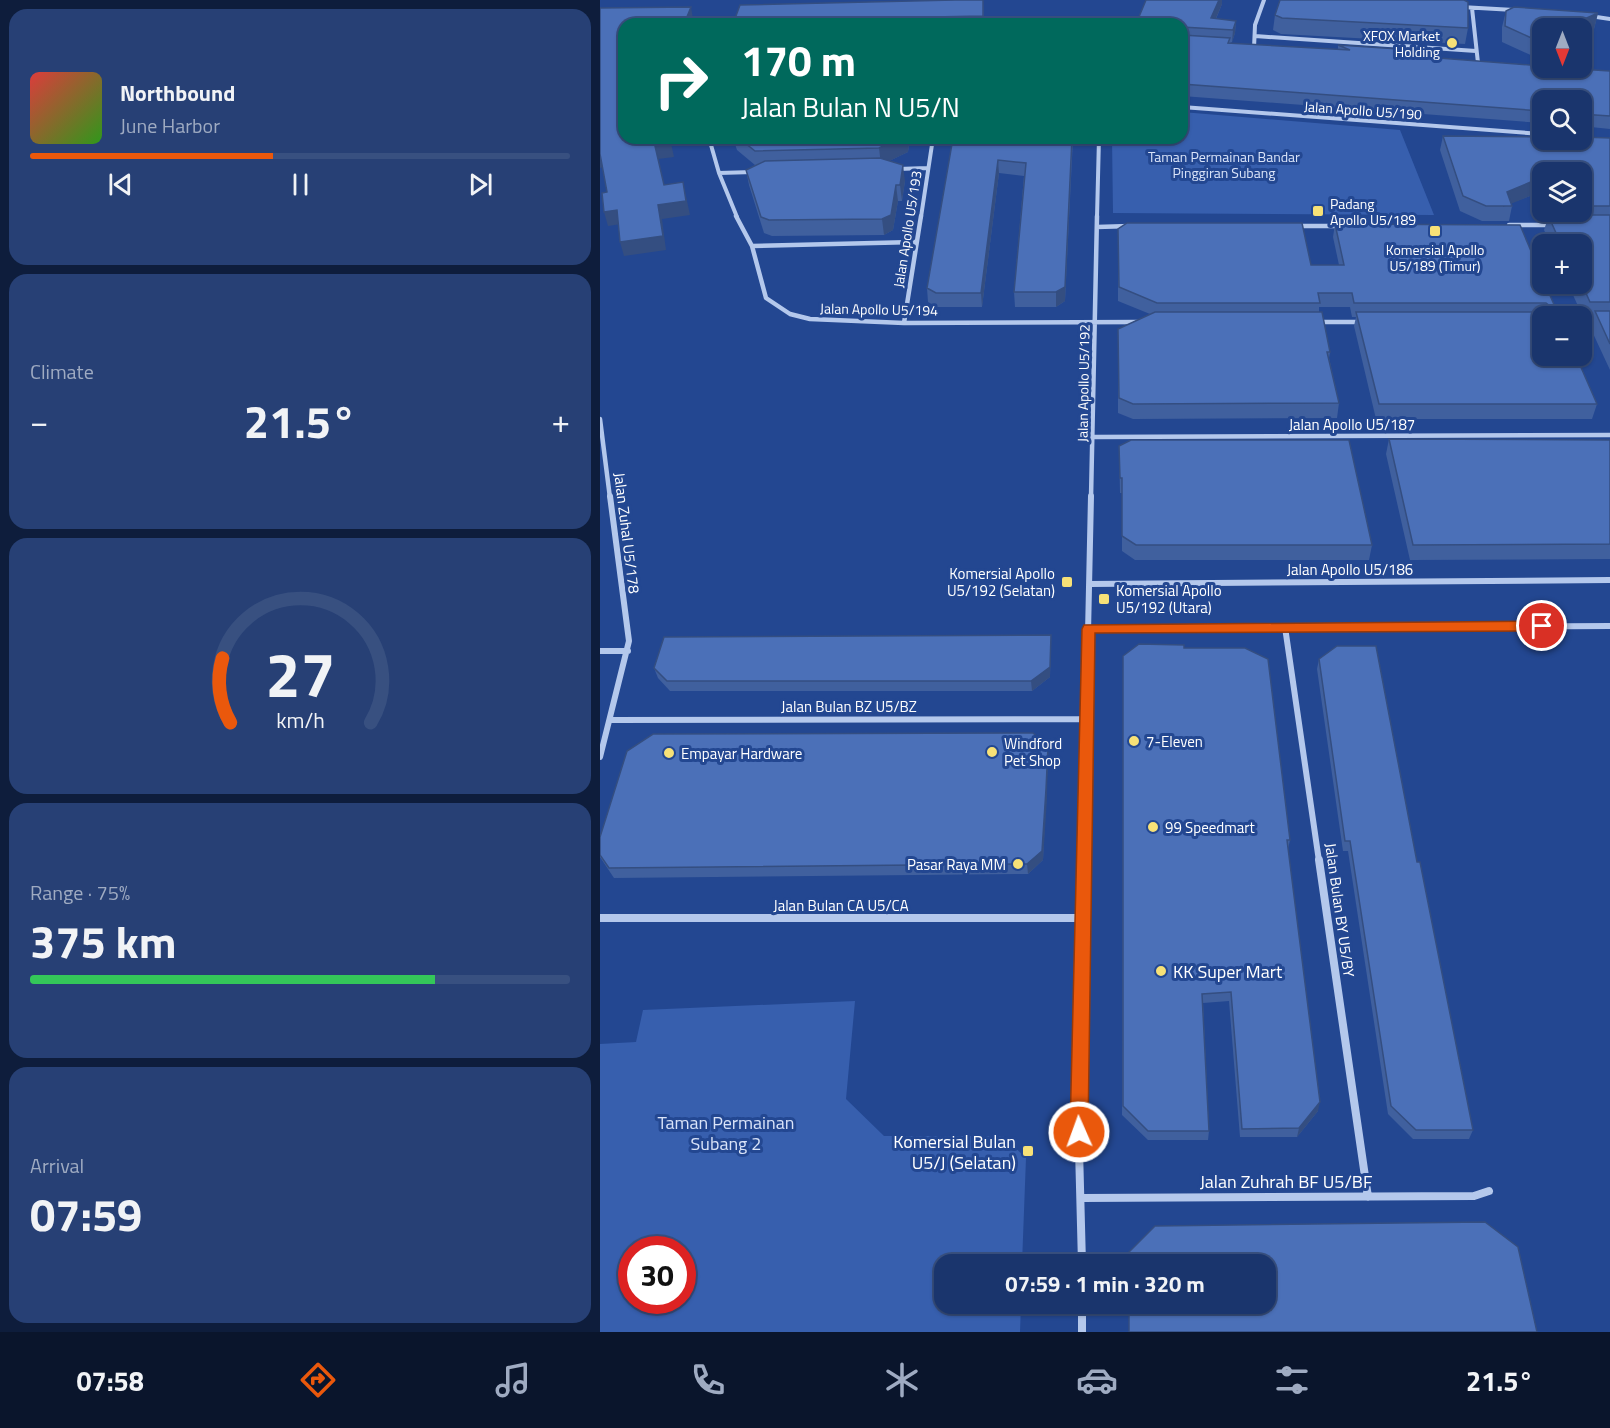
<!DOCTYPE html>
<meta charset="utf-8">
<style>
body{margin:0;font-family:"Titillium Web",sans-serif;background:#274075;color:#f1f3f6;height:100vh;display:flex;flex-direction:column;font-size:22px;white-space:nowrap}
*{box-sizing:border-box;margin:0}
p{font-size:20px;color:#9fabc2}
.icon{flex:none;width:33px;height:33px;fill:none;stroke:currentColor;stroke-width:2;stroke-linecap:round;stroke-linejoin:round}
.map{position:relative;flex:1;overflow:hidden}
.sheet{display:flex;flex-direction:column;gap:9px;padding:9px;background:#0e1d3c;width:600px}
.sheet>*{flex:none}
.hud{position:absolute;left:18px;top:18px;width:570px;height:126px;border-radius:18px;box-shadow:0 2px 4px #0004,0 0 0 2px #385080;background:#00695c;color:#fff;overflow:hidden}
.needle{width:39px;rotate:180deg}
.fabs{position:absolute;left:932px;top:18px;display:grid;gap:12px}
.fabs a{display:grid;place-items:center;width:60px;height:60px;border-radius:12px;background:#1a356d;box-shadow:0 2px 4px #0004,0 0 0 2px #385080;font-size:30px}
.speed{position:absolute;left:18px;top:1236px;display:flex;gap:12px;font-size:30px;font-weight:700;text-align:center}
.speed>*{display:grid;place-content:center;width:78px;height:78px;border-radius:50%;background:#1a356d;box-shadow:0 2px 4px #0004,0 0 0 2px #385080;line-height:1}
.speed .limit{border:9px solid #d22;background:#fff;color:#111}
.pin{position:absolute;display:grid;place-items:center;width:51px;height:51px;color:#fff;margin:-26px;border:3px solid #fff;border-radius:50%;box-shadow:0 2px 6px #0007}
.me{position:absolute;width:66px;margin:-33px;rotate:358deg;stroke-linejoin:round;filter:drop-shadow(0 0 4px #0008)}
.turn{display:flex;align-items:center;gap:21px;height:126px;padding:0 24px;font-size:27px}
.turn .icon{width:78px;height:78px;stroke-width:2.5}
.turn b{display:block;font-size:42px;line-height:51px}
.big{font-size:45px;font-weight:700;line-height:1.1}
.sheet .tile{flex:1;display:flex;flex-direction:column;justify-content:center;gap:9px;min-width:0;padding:0 21px;border-radius:18px;background:#274075}
.sheet .dial{align-items:center;gap:0}
.dial svg{height:156px;overflow:visible;fill:none;stroke:#385080;stroke-width:7;stroke-linecap:round;text-anchor:middle}
.dial text{fill:#f1f3f6;stroke:none}
.song{display:flex;align-items:center;gap:18px}
.cover{width:72px;height:72px;border-radius:9px;background:linear-gradient(135deg,hsl(0 70% 55%),hsl(110 70% 35%))}
.played{height:6px;border-radius:3px;background:linear-gradient(90deg,#ea580c 45%,#385080 45%)}
.keys{display:flex;justify-content:space-around;direction:ltr}
.heat{display:flex;justify-content:space-between;align-items:center;font-size:33px;direction:ltr}
.charge{height:9px;border-radius:4px;background:linear-gradient(90deg,#34c759 75%,#385080 0)}
.trip{position:absolute;left:334px;top:1254px;width:342px;height:60px;border-radius:18px;background:#1a356d;box-shadow:0 2px 4px #0004,0 0 0 2px #385080;font-weight:700;line-height:60px;text-align:center}
.tabs{display:flex;height:96px;justify-content:space-around;align-items:center;background:#0a152c;color:#9fabc2}
.tabs .icon{width:42px;height:42px}
.tabs .selected{color:#ea580c}
.tabs b{font-size:27px;color:#f1f3f6}
main{display:flex;flex:1;min-height:0}
.map>svg:first-child{display:block}
.green{fill:#375fae;fill-rule:evenodd}
.lines{fill:none;stroke-linecap:round;stroke-linejoin:round}
.minor-far3{stroke:#b4c8ec;stroke-width:4}
.minor-far2{stroke:#b4c8ec;stroke-width:4.5}
.minor-far1{stroke:#b4c8ec;stroke-width:6}
.minor{stroke:#b4c8ec;stroke-width:8}
.wall{fill:#40609e;fill-rule:evenodd}
.shaded-wall{fill:#344e81}
.building{fill:#4b70b8;stroke:#344e81;stroke-width:1.5}
.route{fill:#ea580c;stroke:#983908;stroke-width:1.5}
.poi-dot{fill:#f7e177;stroke:#234791;stroke-width:2}
.labels{text-anchor:middle;dominant-baseline:central;stroke-width:6;stroke-linejoin:round;paint-order:stroke}
.far-poi-label{font-size:14px;fill:#fff;stroke:#234791;text-anchor:end}
.far-street-label{font-size:14px;fill:#fff;stroke:#234791}
.far-park-label{font-size:14px;fill:#dae4f9;stroke:#234791}
.street-label{font-size:15px;fill:#fff;stroke:#234791}
.poi-label{font-size:15px;fill:#fff;stroke:#234791;text-anchor:start}
.near-poi-label{font-size:18px;fill:#fff;stroke:#234791;text-anchor:start}
.near-park-label{font-size:18px;fill:#dae4f9;stroke:#234791}
.near-street-label{font-size:18px;fill:#fff;stroke:#234791}
</style>
<main>
<section class="sheet">
<div class="tile">
<div class="song"><i class="cover"></i><div><b>Northbound</b><p>June Harbor</p></div></div>
<div class="played"></div>
<div class="keys"><svg class="icon" aria-label="previous" viewBox="0 0 24 24"><path d="M18 5L8 12l10 7zM5 5v14"/></svg><svg class="icon" aria-label="pause" viewBox="0 0 24 24"><path d="M8 5v14M16 5v14"/></svg><svg class="icon" aria-label="next" viewBox="0 0 24 24"><path d="M6 5l10 7-10 7zM19 5v14"/></svg></div>
</div>
<div class="tile"><p>Climate</p>
<div class="heat"><a>−</a><b class="big">21.5°</b><a>+</a></div>
</div>
<div class="tile dial"><svg viewBox="0 0 100 80">
<path d="M14 69A42 42 0 1 1 86 69"/>
<path d="M14 69A42 42 0 0 1 10 36" stroke="#ea580c"/>
<text x="50" y="56" font-size="32" font-weight="700">27</text>
<text x="50" y="72" font-size="11">km/h</text>
</svg></div>
<div class="tile"><p>Range · 75%</p><b class="big">375 km</b><div class="charge"></div></div>
<div class="tile"><p>Arrival</p><b class="big">07:59</b></div>
</section>
<div class="map">
<svg width="1010" height="1332" viewBox="0 0 1010 1332">
<rect width="100%" height="100%" fill="#234791"/>
<!-- green -->
<path class="green" d="M582,112L800,130L834,215L513,213L512,138H582Z
M255,1001L246,1099L284,1136H403L426,1158L422,1264H345V1304H421L420,1332H0V1044L36,1042L43,1010ZM32,1250H82V1300H32Z"/>
<g class="lines">
<!-- minor-far3 -->
<path class="minor-far3" d="M861,7L914,10
M872,8L878,63
M990,16L1010,19
M125,24L126,19
M655,36L876,51
M654,48L655,25L664,0
M582,107L942,134
M109,138L119,173L137,217
M298,169L327,168
M119,173L153,172
M321,217L333,138
M497,217L499,138"/>
<!-- minor-far2 -->
<path class="minor-far2" d="M136,216L152,246L166,298L190,314L210,319L304,323L539,322
M909,225H953
M696,226H743
M497,227L530,226
M152,246L315,242
M718,322H761
M981,322H1010
M304,323L321,216
M0,419L10,498
M495,437L1010,435
M491,498L497,216"/>
<!-- minor-far1 -->
<path class="minor-far1" d="M490,584L1010,580
M685,627L719,861
M489,629L1010,626
M0,651H28
M11,720L487,719
M0,757L29,641L10,496
M483,861L491,496"/>
<!-- minor -->
<path class="minor" d="M719,860L768,1197
M0,918H482
M482,1198L874,1196L889,1191
M482,1264L478,1110L483,860
M482,1304V1332"/>
</g>
<!-- wall -->
<path class="wall" d="M383,0L384,24H133Z
M546,0H622V4L616,19L636,21L635,33L632,42L630,43L738,50V45L813,56L1010,71V129L981,126V100H942V123L582,96V24Z
M906,11L998,13L994,29L935,57L902,42V27Z
M675,15L868,28L865,44L681,34L673,30Z
M843,136L1010,138V370L990,327L993,318H986L981,306H978L968,284H981V244H951L944,230L947,221H941L930,196L911,203L912,206L909,221H882L860,211L840,150ZM942,172H981V212H942Z
M133,138H310L308,152L289,161L305,181L302,201H298L293,230L284,235L172,236L164,233L149,185L146,170L155,165L137,150Z
M353,138H473L465,301L456,307H415L414,292L424,176L399,173L382,307H337L328,302L327,288Z
M735,224L920,225L997,404L992,419H776L754,326L756,317H752L750,307H719V312L730,352L729,358L739,403L737,418L533,419L518,413V329L550,314L518,301V229L711,265H739L733,237Z
M789,439L1010,440V559L810,560L786,454Z
M519,446L772,545L769,560H535L522,551V493H520Z
M451,635L450,677L432,691H70L58,678L54,668Z
M584,648L690,840L688,849L718,1111L697,1137H640L629,1001L603,1003L609,1131L608,1140H548L522,1115L523,656Z
M719,659L817,862L873,1130L869,1139H813L788,1114L748,851H743L717,669Z
M448,757L443,860L428,874L14,878L0,857V837Z"/>
<!-- shaded-wall -->
<path class="shaded-wall" d="M619,0H622V4L611,30V18Z
M91,7L93,19L91,24H84Z
M998,13L994,29L981,35V28H964Z
M636,21L635,33L632,42L633,30Z
M942,39V53L935,57L938,41Z
M814,50L812,62L800,55Z
M299,138H310L308,152L281,165L279,148Z
M472,138L465,301L456,307V292Z
M71,143L74,157L58,159L55,146Z
M0,154L4,167L0,168Z
M398,160L399,173L382,307L381,293Z
M303,165L305,181L302,201L300,185Z
M933,181L930,196L903,207L907,192Z
M83,182L90,215L62,219L66,250L24,256L20,242L58,205Z
M296,185L298,201L293,230L284,235L282,219Z
M17,210L21,224L8,226L4,212Z
M451,635L450,677L432,691L431,681Z
M448,747L447,799L443,860L428,874L427,864Z
M720,1102L718,1111L697,1137L699,1128Z"/>
<!-- building -->
<path class="building" d="M355,0H383V16L333,17L332,24H133L140,5Z
M546,0H619L611,18L636,21L633,30L582,27V24H536Z
M680,0H864L868,2V28L682,18L675,15Z
M91,7L84,24H24V138H69L71,143L55,146L64,185L83,182L86,201L58,205L63,236L20,242L17,210L4,212L2,193L7,192L0,154V8Z
M914,7L998,13L964,28H942V39L938,41L905,26L906,11Z
M582,35L630,38L628,43L750,50L738,45L814,50L800,55L942,66V68H963L1010,71V116L981,114V100H942V111L582,84Z
M843,136L942,137V140H981V137L1010,138V206H981V172H942V201L933,181L907,192L912,206H886L863,196Z
M139,138H299L279,148L155,151Z
M353,138H472L465,287L456,292H414L426,163L398,160L381,293H336L327,288Z
M280,158L303,165L300,185H296L291,215L282,219L169,220L161,217L146,170L165,161Z
M948,215H1010V302H990L985,291H982L979,284H981V244H961Z
M527,223H702L711,265H744L735,224L920,225L942,277V284H945L959,316H942V356H976L997,404H779L756,312H946L949,310L950,306L946,303H754L752,293H718L720,303H557L519,287L518,229Z
M995,311H1010V344Z
M555,312H722L730,352H727L739,403L533,404L519,398L518,329Z
M789,439L1010,440V544L813,545Z
M531,440H749L772,545H536L522,536V478H520L519,446Z
M451,635L450,667L431,681H67L54,668L64,637Z
M539,644L584,645V648H645L668,659L690,840H687L720,1102L699,1128L642,1129L631,992L602,994L609,1131H548L523,1106V656Z
M737,646H776L817,862H820L873,1130H816L791,1106L750,841H745L719,659Z
M433,733L448,747L446,789L442,851L427,864L9,868L0,855V837L27,751L53,734Z
M885,1222L918,1247L937,1332H529V1304H666V1264H528V1253L555,1226Z"/>
<!-- route -->
<path class="route" d="M942,621L948,626L942,631L495,633L488,1132L486,1138L479,1141L473,1138L470,1132L482,629L484,625Z"/>
<!-- markers -->
<g class="poi-dot">
<circle cx="852" cy="43" r="6"/>
<rect x="712" y="205" width="12" height="12" rx="3"/>
<rect x="829" y="225" width="12" height="12" rx="3"/>
<rect x="461" y="576" width="12" height="12" rx="3"/>
<rect x="498" y="593" width="12" height="12" rx="3"/>
<circle cx="534" cy="741" r="6"/>
<circle cx="392" cy="752" r="6"/>
<circle cx="69" cy="753" r="6"/>
<circle cx="553" cy="827" r="6"/>
<circle cx="418" cy="864" r="6"/>
<circle cx="561" cy="971" r="6"/>
<rect x="422" y="1145" width="12" height="12" rx="3"/>
</g>
<g class="labels">
<!-- far-poi labels -->
<g class="far-poi-label">
<text x="840" y="35">XFOX Market<tspan x="840" dy="16">Holding</tspan></text>
<text x="730" y="203" text-anchor="start">Padang<tspan x="730" dy="16">Apollo U5/189</tspan></text>
<text x="835" y="249" text-anchor="middle">Komersial Apollo<tspan x="835" dy="16">U5/189 (Timur)</tspan></text>
</g>
<!-- far-street labels -->
<g class="far-street-label">
<text transform="translate(763 110) rotate(4)">Jalan Apollo U5/190</text>
<text transform="translate(307 229) rotate(-81)">Jalan Apollo U5/193</text>
<text transform="translate(279 309) rotate(1)">Jalan Apollo U5/194</text>
<text transform="translate(483 383) rotate(-89)">Jalan Apollo U5/192</text>
</g>
<!-- far-park labels -->
<g class="far-park-label">
<text x="624" y="156">Taman Permainan Bandar<tspan x="624" dy="16">Pinggiran Subang</tspan></text>
</g>
<!-- street labels -->
<g class="street-label">
<text x="752" y="424">Jalan Apollo U5/187</text>
<text transform="translate(27 533) rotate(83)">Jalan Zuhal U5/178</text>
<text x="750" y="569">Jalan Apollo U5/186</text>
<text x="249" y="706">Jalan Bulan BZ U5/BZ</text>
<text x="241" y="905">Jalan Bulan CA U5/CA</text>
<text transform="translate(740 910) rotate(82)">Jalan Bulan BY U5/BY</text>
</g>
<!-- poi labels -->
<g class="poi-label">
<text x="455" y="573" text-anchor="end">Komersial Apollo<tspan x="455" dy="17">U5/192 (Selatan)</tspan></text>
<text x="516" y="590">Komersial Apollo<tspan x="516" dy="17">U5/192 (Utara)</tspan></text>
<text x="546" y="741">7-Eleven</text>
<text x="404" y="743">Windford<tspan x="404" dy="17">Pet Shop</tspan></text>
<text x="81" y="753">Empayar Hardware</text>
<text x="565" y="827">99 Speedmart</text>
<text x="406" y="864" text-anchor="end">Pasar Raya MM</text>
</g>
<!-- near-poi labels -->
<g class="near-poi-label">
<text x="573" y="971">KK Super Mart</text>
<text x="416" y="1141" text-anchor="end">Komersial Bulan<tspan x="416" dy="21">U5/J (Selatan)</tspan></text>
</g>
<!-- near-park labels -->
<g class="near-park-label">
<text x="126" y="1122">Taman Permainan<tspan x="126" dy="21">Subang 2</tspan></text>
</g>
<!-- near-street labels -->
<g class="near-street-label">
<text x="686" y="1181">Jalan Zuhrah BF U5/BF</text>
</g>
</g>
</svg>
<div class="fabs">
<a><svg class="needle" viewBox="-14 -14 28 28"><path d="M0-13l5 13h-10z" fill="#e53935"/><path d="M0 13l5-13h-10z" fill="#9fabc2"/></svg></a>
<a><svg class="icon" aria-label="search" viewBox="0 0 24 24"><circle cx="10" cy="10" r="6"/><path d="M15 15l6 6"/></svg></a>
<a><svg class="icon" aria-label="layers" viewBox="0 0 24 24"><path d="M12 4l9 5-9 5-9-5zM3 14l9 5 9-5"/></svg></a>
<a>+</a>
<a>−</a>
</div>
<div class="speed"><div class="limit">30</div></div>
<div class="pin" style="left:942px;top:626px;background:#d93025"><svg class="icon" aria-label="arrive" viewBox="0 0 24 24"><path d="M6 21V4h12l-3 4 3 4H6"/></svg></div>
<svg class="me" style="left:479px;top:1132px" viewBox="-20 -20 40 40"><circle r="17" fill="#ea580c" stroke="#fff" stroke-width="3"/><path d="M0-11L8 9 0 5-8 9z" fill="#fff"/></svg>
<div class="trip">07:59 · 1 min · 320 m</div>
<div class="hud">
<div class="turn"><svg class="icon" aria-label="right" viewBox="0 0 24 24"><path d="M7 20v-9h11M14 6l5 5-5 5"/></svg><div><b>170 m</b>Jalan Bulan N U5/N</div></div>
</div>
</div>
</main>
<nav class="tabs">
<b>07:58</b>
<svg class="icon selected" aria-label="directions" viewBox="0 0 24 24"><path d="M12 3l9 9-9 9-9-9zM9 14v-3h6M13 9l2 2-2 2"/></svg>
<svg class="icon" aria-label="music" viewBox="0 0 24 24"><path d="M9 18V5l10-2v13"/><circle cx="6" cy="18" r="3"/><circle cx="16" cy="16" r="3"/></svg>
<svg class="icon" aria-label="phone" viewBox="0 0 24 24"><path d="M5 4h4l2 5-3 2q2 4 5 5l2-3 5 2v4C11 20 4 13 5 4z"/></svg>
<svg class="icon" aria-label="climate" viewBox="0 0 24 24"><path d="M12 3v18M4 7l16 10M4 17L20 7"/></svg>
<svg class="icon" aria-label="car" viewBox="0 0 24 24"><path d="M5 17H2v-5l4-1 3-4h7l3 4 3 1v5h-3M9 17h6M6 11h13"/><circle cx="7" cy="17" r="2"/><circle cx="17" cy="17" r="2"/></svg>
<svg class="icon" aria-label="filters" viewBox="0 0 24 24"><path d="M4 7h16M4 17h16"/><circle cx="9" cy="7" r="2"/><circle cx="15" cy="17" r="2"/></svg>
<b>21.5°</b>
</nav>
